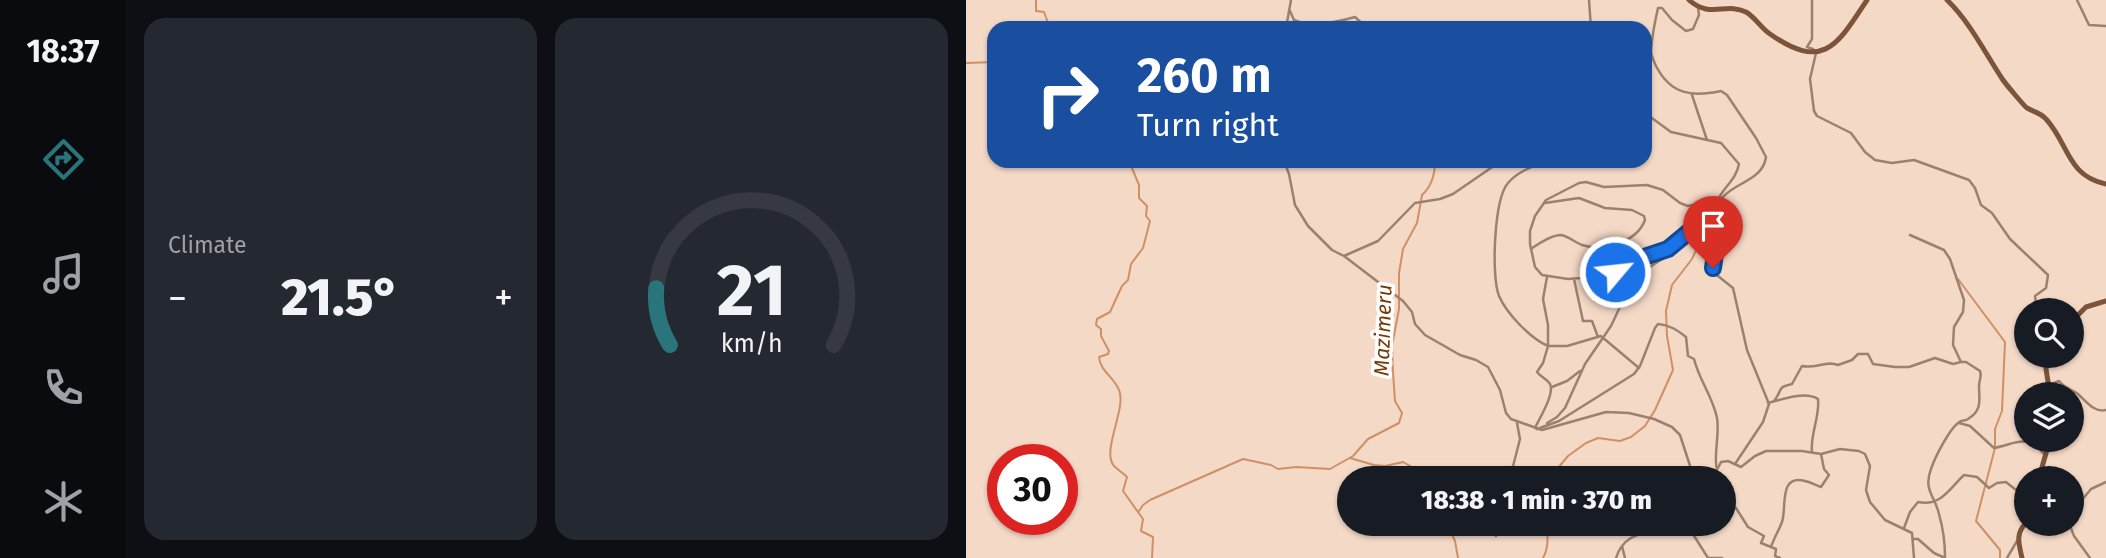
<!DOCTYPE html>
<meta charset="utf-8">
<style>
body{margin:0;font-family:"Fira Sans",sans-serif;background:#242831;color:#f1f3f6;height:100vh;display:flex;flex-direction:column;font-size:26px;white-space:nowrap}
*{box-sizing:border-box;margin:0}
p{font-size:23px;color:#9ea1a6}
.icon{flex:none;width:38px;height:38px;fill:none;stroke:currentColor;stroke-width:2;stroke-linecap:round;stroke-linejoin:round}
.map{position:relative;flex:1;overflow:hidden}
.details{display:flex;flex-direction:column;gap:18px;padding:18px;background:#0d0f14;width:840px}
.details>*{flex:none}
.banner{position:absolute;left:21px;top:21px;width:665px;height:147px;border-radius:21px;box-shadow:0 2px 5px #0004;background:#1a4fa0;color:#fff;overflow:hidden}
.buttons{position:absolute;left:1048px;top:298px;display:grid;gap:14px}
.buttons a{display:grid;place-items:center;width:70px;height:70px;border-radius:50%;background:#171b24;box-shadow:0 2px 5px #0004;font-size:35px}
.speed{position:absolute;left:21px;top:444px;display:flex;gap:14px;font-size:35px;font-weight:700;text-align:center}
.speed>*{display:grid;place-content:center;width:91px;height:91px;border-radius:50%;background:#171b24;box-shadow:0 2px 5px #0004;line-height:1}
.speed .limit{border:10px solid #d22;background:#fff;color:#111}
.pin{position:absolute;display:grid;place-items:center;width:60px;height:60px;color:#fff;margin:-72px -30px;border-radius:50% 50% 50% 0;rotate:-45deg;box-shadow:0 0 7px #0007}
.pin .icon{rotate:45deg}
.me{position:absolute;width:77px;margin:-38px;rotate:62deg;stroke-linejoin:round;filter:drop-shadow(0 0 5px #0008)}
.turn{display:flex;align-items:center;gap:24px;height:147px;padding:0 35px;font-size:32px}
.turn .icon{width:91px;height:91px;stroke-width:2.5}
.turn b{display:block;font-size:49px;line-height:60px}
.big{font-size:52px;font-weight:800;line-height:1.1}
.details .widget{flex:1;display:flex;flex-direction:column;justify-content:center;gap:10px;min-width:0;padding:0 24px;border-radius:21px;background:#242831}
.details .dial{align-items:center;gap:0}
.dial svg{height:182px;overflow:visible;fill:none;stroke:#363941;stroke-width:7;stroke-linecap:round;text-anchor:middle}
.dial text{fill:#f1f3f6;stroke:none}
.heat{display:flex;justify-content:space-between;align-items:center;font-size:38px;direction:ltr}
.details .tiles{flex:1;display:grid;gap:18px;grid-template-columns:repeat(2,1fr)}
.trip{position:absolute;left:371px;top:466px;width:399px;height:70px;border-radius:35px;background:#171b24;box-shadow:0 2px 5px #0004;font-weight:800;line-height:70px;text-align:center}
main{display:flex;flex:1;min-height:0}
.tab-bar{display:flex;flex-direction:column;width:126px;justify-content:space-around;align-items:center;background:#090b0e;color:#9ea1a6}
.tab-bar .icon{width:49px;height:49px}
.tab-bar .on{color:#2a747b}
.tab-bar b{font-size:32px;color:#f1f3f6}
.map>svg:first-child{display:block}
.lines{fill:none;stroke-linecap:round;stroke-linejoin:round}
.stream{stroke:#ce9066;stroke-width:2}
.street{stroke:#9c816f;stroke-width:2.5}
.secondary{stroke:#7b543a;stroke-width:5}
.route-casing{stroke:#114b97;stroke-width:18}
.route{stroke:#1a73e8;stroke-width:12}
.slow{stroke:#f59e0b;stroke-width:12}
.labels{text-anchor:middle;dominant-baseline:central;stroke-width:7;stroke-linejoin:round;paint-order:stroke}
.water-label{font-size:21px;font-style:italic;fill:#753a07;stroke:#fff}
</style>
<main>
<nav class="tab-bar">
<b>18:37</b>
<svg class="icon on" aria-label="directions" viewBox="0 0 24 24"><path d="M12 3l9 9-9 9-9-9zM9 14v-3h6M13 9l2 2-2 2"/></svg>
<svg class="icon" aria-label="music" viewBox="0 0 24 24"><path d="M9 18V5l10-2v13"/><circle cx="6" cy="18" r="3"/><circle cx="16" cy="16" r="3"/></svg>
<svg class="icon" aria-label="phone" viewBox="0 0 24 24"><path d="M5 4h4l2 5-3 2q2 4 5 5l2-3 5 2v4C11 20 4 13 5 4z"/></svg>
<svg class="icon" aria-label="climate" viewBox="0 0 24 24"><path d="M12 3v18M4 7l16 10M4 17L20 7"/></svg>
</nav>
<section class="details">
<div class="tiles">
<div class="widget"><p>Climate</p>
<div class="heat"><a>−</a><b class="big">21.5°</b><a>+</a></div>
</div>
<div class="widget dial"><svg viewBox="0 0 100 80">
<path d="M14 69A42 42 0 1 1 86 69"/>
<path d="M14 69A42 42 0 0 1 8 44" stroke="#2a747b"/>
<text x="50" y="56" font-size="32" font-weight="700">21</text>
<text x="50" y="72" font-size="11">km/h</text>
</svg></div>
</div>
</section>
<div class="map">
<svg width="1140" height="558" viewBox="0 0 1140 558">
<rect width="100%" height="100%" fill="#f5d9c7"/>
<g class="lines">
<!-- stream -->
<path class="stream" d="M70,0V11L78,12L84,28
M0,63L28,62
M163,161L173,185V198L181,206L180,216L184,221L177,248L165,264L162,280L156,286L144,312L131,319L130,325L135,329V336L143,351L142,354L133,357C134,371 148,377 153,390C161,408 135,451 148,466C152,470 157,473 161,477L157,491L177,519L175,531L187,537L186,558
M992,279L1039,342L1036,411L1029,429V448L1010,521L1034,550V558
M384,458L408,465L419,466L437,462L451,470L460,478
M588,478L592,468L602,456L620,443L632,438L654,441L665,437L679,426L689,410L707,370L701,336L700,311L706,285L726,259L733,244
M173,511L177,505L184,500L277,459L305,465L312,469L330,467L364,469L387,456L402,439L433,423L436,413L429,401L427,372L426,346L433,309V273L437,249L451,223L456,195C466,186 469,174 469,161
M481,523L489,541L492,558
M577,558C583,547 582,535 580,523"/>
<!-- street -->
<path class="street" d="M623,0L625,28
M846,0V39L841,47L847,49
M1111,0L1123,25L1140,26
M732,8L733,15L727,29L720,31L706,20L696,8H692C689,21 686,37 685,51C685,56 688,61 690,66C705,95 726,97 755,91L761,95L790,138L800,157C797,180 770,182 757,197C743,212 751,251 747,272L767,288L781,350L803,404L797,422L769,464
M324,11L328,20C346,28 371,22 389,17L401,28
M320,28L325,0
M850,53L844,79L848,111L851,116L885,133L899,152L909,160L926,163L948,160L1003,180L1009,188L1015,205L1026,213L1044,239L1082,275L1080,288L1069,296L1071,310
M726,95L741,140
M679,113L705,132L755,143L773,164C770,182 753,189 750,207
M318,161L323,174L329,205L342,226L366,250L378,256L437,301L446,312L449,324L459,335L494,355L510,360L522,367L534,390L540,413L545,419L576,430L640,412L663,413L688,419L706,427L714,435L728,478
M944,235L978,250L984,259L998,300L997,312L988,327L987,345L995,362H1000L1014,371C1016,377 1013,380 1013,386C1013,399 1017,410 1002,419C997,422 997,419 992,423C983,430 969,457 965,469C957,490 969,496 973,514C977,528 979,543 979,557
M716,238L702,249L681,256L640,276L602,279L576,275L569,267L564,244V231L569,216L580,200L613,183L620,182L638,187L681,185L697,190L714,203L722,206L751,200
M565,249C572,244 586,235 595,235C602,236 610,243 616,245C637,252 671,242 679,220L678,216L666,210L639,208L613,198L579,203
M378,256L412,241L449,203L474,199L487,194L535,161
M581,277L577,299L582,325V346H601L635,336
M608,279L617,321H626L632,337
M636,337L673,368
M1083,385L1093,381C1098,388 1105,389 1112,394C1120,401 1128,413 1140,410
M586,387L601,381L614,371
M808,401C818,388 810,388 826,384L836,366C851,369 860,360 872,365L886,360L892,354H902L907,364L929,367H943L969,358L987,364L995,362
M802,403C817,399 839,391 852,399C854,417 844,434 846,452
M581,423L591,417L599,408L619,364L645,326L661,292L676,272L704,254L724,229L734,224L749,222
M993,423L1004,426L1028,448C1050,444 1060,433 1078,454
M569,428C573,419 589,394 584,384C582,380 574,376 571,372L577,363L582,346C564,338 541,314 533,296C525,276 528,199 542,183C551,172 566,167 579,161
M571,429L593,421L668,374L674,366L689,328L692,324C704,325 711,330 720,337L722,356L728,359C733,380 747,397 751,418C754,434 747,457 751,469
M546,469L552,478
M528,478L531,471L546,467
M544,478L554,439L551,423
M747,478L755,462L762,461L775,467L789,456L800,451H836L855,454L874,449L893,451L899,454L904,466L900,490L904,502L919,520L946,533L948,558
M1106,512L1125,489L1140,482
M758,515L764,507L770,508L782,527L798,536L795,543L810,549L809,556L814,558
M720,523L742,558
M1103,523L1108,536L1124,558
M938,528L944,512L952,502C975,507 984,488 998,475L1011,477L1023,488L1031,483L1040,482L1060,498
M530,536L534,523
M947,539H952L968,553L979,558
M656,546L659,558
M805,547C808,538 813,530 816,522C821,508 812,474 839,481C844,482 849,485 855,487L863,475L858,469L855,454
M650,558C659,529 686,534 709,523
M743,558H756
M1041,558L1051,541"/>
<!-- secondary -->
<path class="secondary" d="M723,0C744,19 760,2 780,12C789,17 795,28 804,34C858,72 872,44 901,0
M981,0C1004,22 1019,53 1037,80C1039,83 1059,107 1061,108C1068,112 1075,113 1080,119C1103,144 1101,176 1140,184
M1106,321L1120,307L1140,301
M1082,355L1080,369L1084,394
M1073,478L1084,439
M1056,558C1053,544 1049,534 1060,523"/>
</g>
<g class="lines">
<defs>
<path id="route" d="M649,272L681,256L702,249L731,225L749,222L750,246L747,268"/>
</defs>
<!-- route casing -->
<use href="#route" class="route-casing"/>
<!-- route -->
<use href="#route" class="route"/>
<!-- slow -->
<path class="slow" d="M744,222H749L750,249"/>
</g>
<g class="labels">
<!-- water labels -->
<g class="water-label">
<text transform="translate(417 330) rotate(-88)">Mazimeru</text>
</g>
</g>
</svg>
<div class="buttons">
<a><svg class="icon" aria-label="search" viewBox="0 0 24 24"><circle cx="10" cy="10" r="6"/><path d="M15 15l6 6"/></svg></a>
<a><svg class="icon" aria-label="layers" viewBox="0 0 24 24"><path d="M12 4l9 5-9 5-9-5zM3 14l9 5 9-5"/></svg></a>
<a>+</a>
</div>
<div class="speed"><div class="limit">30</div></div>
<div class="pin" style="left:747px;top:268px;background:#d93025"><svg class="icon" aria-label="arrive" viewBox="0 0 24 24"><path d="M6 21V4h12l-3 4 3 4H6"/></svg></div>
<svg class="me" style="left:649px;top:272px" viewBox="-20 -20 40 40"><circle r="17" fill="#1a73e8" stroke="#fff" stroke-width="3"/><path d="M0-11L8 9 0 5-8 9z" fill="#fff"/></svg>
<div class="trip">18:38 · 1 min · 370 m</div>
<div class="banner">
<div class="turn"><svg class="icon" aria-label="right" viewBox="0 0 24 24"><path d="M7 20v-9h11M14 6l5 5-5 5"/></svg><div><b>260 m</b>Turn right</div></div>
</div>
</div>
</main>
